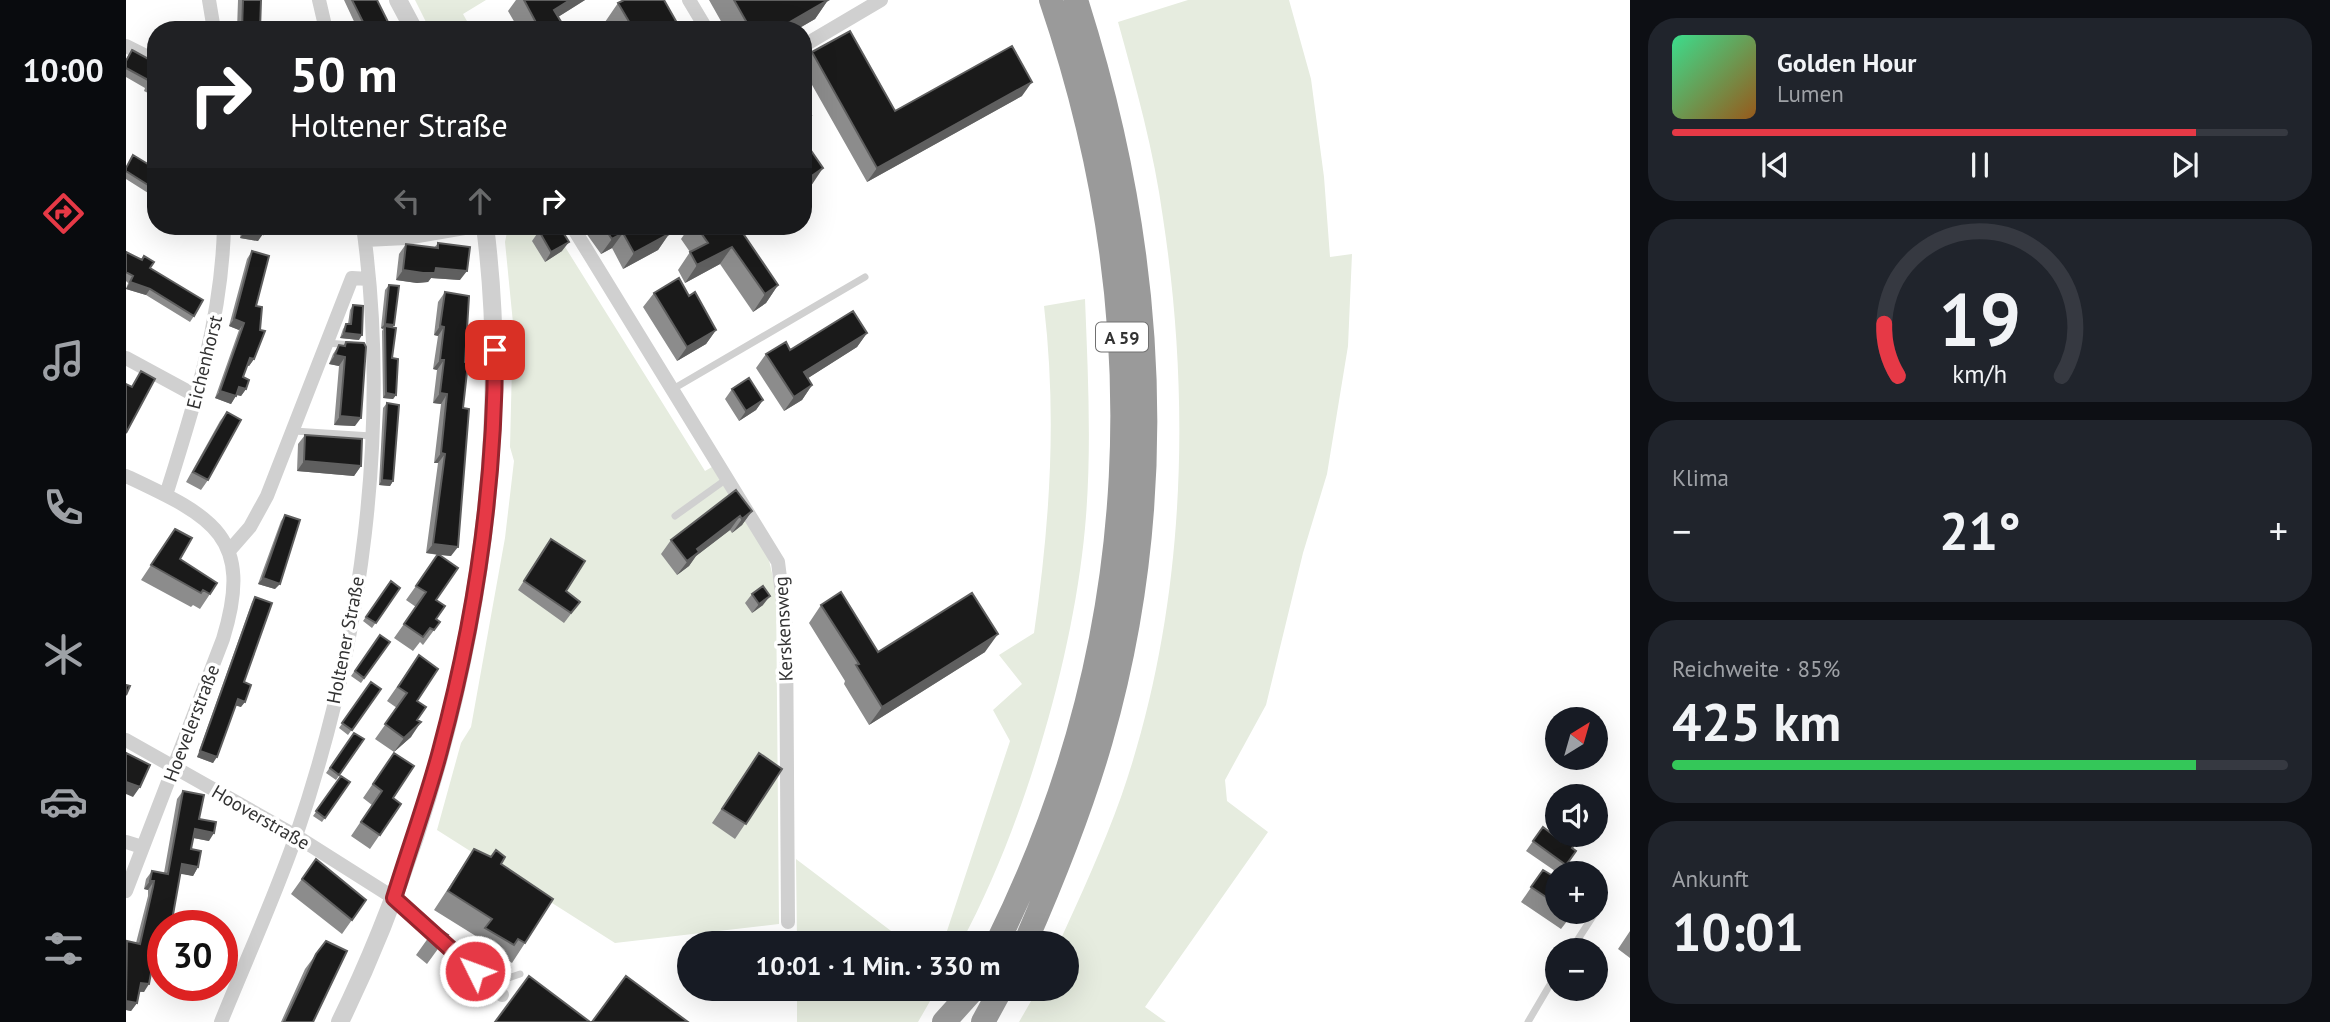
<!DOCTYPE html>
<html lang="de">
<meta charset="utf-8">
<style>
body{margin:0;font-family:"PT Sans",sans-serif;background:#20242c;color:#f1f3f6;height:100vh;display:flex;flex-direction:column;font-size:26px;white-space:nowrap}
*{box-sizing:border-box;margin:0}
p{font-size:23px;color:#9ea1a6}
.icon{flex:none;width:38px;height:38px;fill:none;stroke:currentColor;stroke-width:2;stroke-linecap:round;stroke-linejoin:round}
.map{position:relative;flex:1;overflow:hidden}
.drawer{display:flex;flex-direction:column;gap:18px;padding:18px;background:#0d0f14;width:700px}
.drawer>*{flex:none}
.hud{position:absolute;left:21px;top:21px;width:665px;height:214px;border-radius:28px;box-shadow:0 7px 28px #0002;background:#202124;color:#fff;overflow:hidden}
.needle{width:46px;rotate:37deg}
.tools{position:absolute;left:1419px;top:707px;display:grid;gap:14px}
.tools a{display:grid;place-items:center;width:63px;height:63px;border-radius:50%;background:#171b24;box-shadow:0 7px 28px #0002;font-size:35px}
.speed{position:absolute;left:21px;top:910px;display:flex;gap:14px;font-size:35px;font-weight:700;text-align:center}
.speed>*{display:grid;place-content:center;width:91px;height:91px;border-radius:50%;background:#171b24;box-shadow:0 7px 28px #0002;line-height:1}
.speed .limit{border:10px solid #d22;background:#fff;color:#111}
.pin{position:absolute;display:grid;place-items:center;width:60px;height:60px;color:#fff;margin:-30px;border-radius:14px;box-shadow:0 4px 10px #0006}
.me{position:absolute;width:77px;margin:-38px;rotate:312deg;stroke-linejoin:round;filter:drop-shadow(0 0 5px #0008)}
.turn{display:flex;align-items:center;gap:24px;height:147px;padding:0 28px;font-size:32px}
.turn .icon{width:91px;height:91px;stroke-width:2.5}
.turn b{display:block;font-size:49px;line-height:60px}
.lanes{display:flex;align-items:center;height:66px;padding:0 28px;background:#0003;justify-content:center;gap:35px;direction:ltr}
.lanes .off{opacity:.35}
.big{font-size:52px;font-weight:800;line-height:1.1}
.drawer .card{flex:1;display:flex;flex-direction:column;justify-content:center;gap:10px;min-width:0;padding:0 24px;border-radius:28px;background:#20242c}
.drawer .dial{align-items:center;gap:0}
.dial svg{height:182px;overflow:visible;fill:none;stroke:#363941;stroke-width:7;stroke-linecap:round;text-anchor:middle}
.dial text{fill:#f1f3f6;stroke:none}
.song{display:flex;align-items:center;gap:21px}
.cover{width:84px;height:84px;border-radius:10px;background:linear-gradient(135deg,hsl(150 70% 55%),hsl(30 70% 35%))}
.played{height:7px;border-radius:4px;background:linear-gradient(90deg,#e63946 85%,#363941 85%)}
.keys{display:flex;justify-content:space-around;direction:ltr}
.heat{display:flex;justify-content:space-between;align-items:center;font-size:38px;direction:ltr}
.charge{height:10px;border-radius:5px;background:linear-gradient(90deg,#34c759 85%,#363941 0)}
.trip{position:absolute;left:551px;top:931px;width:402px;height:70px;border-radius:35px;background:#171b24;box-shadow:0 7px 28px #0002;font-weight:800;line-height:70px;text-align:center}
main{display:flex;flex:1;min-height:0}
.tab-bar{display:flex;flex-direction:column;width:126px;justify-content:space-around;align-items:center;background:#090b0e;color:#9ea1a6}
.tab-bar .icon{width:49px;height:49px}
.tab-bar .active{color:#e63946}
.tab-bar b{font-size:32px;color:#f1f3f6}
.map>svg:first-child{display:block}
.green{fill:#e6ecdf}
.lines{fill:none;stroke-linecap:round;stroke-linejoin:round}
.service{stroke:#d0d0d0;stroke-width:7}
.minor{stroke:#d0d0d0;stroke-width:14}
.tertiary{stroke:#d0d0d0;stroke-width:18}
.motorway{stroke:#9a9a9a;stroke-width:24}
.wall{fill:#8c8c8c}
.shaded-wall{fill:#5f5f5f}
.building{fill:#1a1a1a;stroke:#5f5f5f;stroke-width:2}
.route-casing{stroke:#96252e;stroke-width:18}
.route{stroke:#e63946;stroke-width:12}
.labels{text-anchor:middle;dominant-baseline:central;stroke-width:7;stroke-linejoin:round;paint-order:stroke}
.shield{fill:#fff;stroke:#707070;stroke-width:2}
.shield-label{font-size:18px;font-weight:bold;fill:#333}
.street-label{font-size:19px;fill:#333;stroke:#fff}
</style>
<main>
<nav class="tab-bar">
<b>10:00</b>
<svg class="icon active" aria-label="directions" viewBox="0 0 24 24"><path d="M12 3l9 9-9 9-9-9zM9 14v-3h6M13 9l2 2-2 2"/></svg>
<svg class="icon" aria-label="music" viewBox="0 0 24 24"><path d="M9 18V5l10-2v13"/><circle cx="6" cy="18" r="3"/><circle cx="16" cy="16" r="3"/></svg>
<svg class="icon" aria-label="phone" viewBox="0 0 24 24"><path d="M5 4h4l2 5-3 2q2 4 5 5l2-3 5 2v4C11 20 4 13 5 4z"/></svg>
<svg class="icon" aria-label="climate" viewBox="0 0 24 24"><path d="M12 3v18M4 7l16 10M4 17L20 7"/></svg>
<svg class="icon" aria-label="car" viewBox="0 0 24 24"><path d="M5 17H2v-5l4-1 3-4h7l3 4 3 1v5h-3M9 17h6M6 11h13"/><circle cx="7" cy="17" r="2"/><circle cx="17" cy="17" r="2"/></svg>
<svg class="icon" aria-label="filters" viewBox="0 0 24 24"><path d="M4 7h16M4 17h16"/><circle cx="9" cy="7" r="2"/><circle cx="15" cy="17" r="2"/></svg>
</nav>
<div class="map">
<svg width="1504" height="1022" viewBox="0 0 1504 1022">
<rect width="100%" height="100%" fill="#fff"/>
<!-- green -->
<path class="green" d="M289,0H360L337,14L346,30H304Z
M1062,0H1163L1185,79L1198,177L1204,257L1226,254L1222,346L1201,474L1177,553L1140,705L1099,780L1101,801L1142,832L1019,1007L1040,1022H893L912,989H942V943H933C955,895 977,847 995,797C1059,614 1066,408 1037,218C1028,151 1010,87 992,22Z
M387,226H426L579,471L586,467L642,556L650,590L653,924L489,943L311,830L335,743L345,727L379,538L388,461L384,447L387,323L379,242L381,232Z
M959,299C962,375 966,452 959,528C947,659 897,828 835,943H817L884,741L867,710L896,684L873,655L908,633C924,523 931,416 918,306Z
M670,859L781,943H671Z
M671,989H811L792,1022H671Z"/>
<g class="lines">
<!-- service -->
<path class="service" d="M365,25L368,30
M201,343L225,345
M547,389L739,277
M168,431L245,436
M549,516L602,478
M1445,950L1469,913
M365,984L394,974
M1402,1022L1432,971"/>
<!-- minor -->
<path class="minor" d="M83,0L88,30
M193,0L200,30
M563,0L581,30
M0,46L30,61
M677,46L755,0
M446,226L652,562L660,625L662,922
M239,240L280,238L350,226
M0,358L72,397
M0,476C85,516 129,535 97,639L0,891
M40,495C68,406 96,320 98,226
M103,551L124,527L141,496L226,278L243,279
M0,740L170,836L268,898L376,995
M0,842L16,847
M95,1022C120,960 148,899 170,836C236,644 265,427 237,226"/>
<!-- tertiary -->
<path class="tertiary" d="M272,0L288,30
M214,1022C328,789 392,484 359,226"/>
<!-- motorway -->
<path class="motorway" d="M871,943C1021,641 1033,317 925,0
M899,943C928,877 955,810 975,740C1046,491 1028,244 950,0
M818,1022L845,992
M857,1022L875,989"/>
</g>
<!-- wall -->
<path class="wall" d="M112,0H135L134,30H111Z
M218,0H251L266,30H232Z
M390,0H459L432,17L440,30H393L382,11Z
M583,0H702L689,19L670,30H600Z
M492,3L555,30H483L479,22Z
M6,50L30,63V97L18,91L19,88L0,77V59Z
M686,52L769,111L896,96L741,182L677,69V64Z
M7,155L30,169V198L0,179V167Z
M116,226H138L132,241L114,238Z
M455,226H539L543,234L532,250L497,269L486,248L475,254Z
M564,226H625L616,231L652,285L640,303L627,312L594,264L559,283L552,270L564,252L555,239Z
M413,231L436,251L419,262L406,241Z
M312,243L334,280L305,278L302,282L291,283L270,280L273,254L280,244L308,248Z
M126,251L130,306L128,359L123,366H121L117,377L120,389L115,396L110,395L105,404L89,398L113,330L103,326L121,259Z
M0,252L24,268L68,316L64,322L20,295L0,289L2,283L0,281Z
M263,285L266,327V358L270,395L267,399L257,398L256,331L257,329L255,328L259,290Z
M319,292L337,408L325,556L313,555L310,619L314,622L297,645L294,642L287,651L268,638L290,607L280,600L312,555L300,553L312,463H308L315,404L307,403L311,370L307,369L312,336L308,335L312,302Z
M528,293L563,296L590,330L580,344L551,361L517,307Z
M227,305L233,340L214,338L217,329L220,324H222L224,310Z
M741,333L731,347L682,378L686,385L676,400L658,411L630,368L640,354L664,350Z
M220,342L229,426L208,425L213,366L203,364L207,354L213,345L217,346Z
M606,389L637,400L630,410L613,421L599,399Z
M261,403L267,481L264,486L253,485L257,408Z
M101,412L82,480L75,490L60,482L94,421Z
M179,435L235,466L228,476L171,471L172,444Z
M626,511L616,525L606,533L604,530L570,556L563,566L551,575L535,554L545,540Z
M159,515L149,589L132,584L155,521Z
M49,529L54,559L84,594L74,609L67,605L65,607L15,580Z
M418,549L440,591L454,602L438,623L392,590Z
M265,581L274,588L246,628L237,621Z
M626,594L637,605L626,613L619,603Z
M129,597L115,707L110,705L87,763L71,757L126,602Z
M695,605L752,652H859L743,725L718,684L719,681L683,623Z
M254,635L264,642L235,683L225,676Z
M293,655L291,720L285,737L268,752L249,739L271,708L261,701Z
M245,682L255,689L222,735L213,728Z
M228,733L238,739L210,780L200,773Z
M268,753L267,798L275,804L244,849L225,836L246,805L237,798Z
M633,753L656,769L609,839L586,823Z
M215,776L224,782L196,822L187,816Z
M57,791L73,819L83,841L67,838L65,849L72,867L67,876L54,873L31,940L18,992H13L11,1003L5,1011L0,1010V942L10,943L22,896V890L18,889L20,879L26,871L38,873L51,799Z
M1417,827L1450,851L1434,873H1432L1400,851Z
M348,849L375,864L399,943L386,963L379,958L375,965L346,947L353,938L308,910Z
M190,859L240,900L216,934L165,894Z
M1417,870L1432,879V912H1448L1435,929L1395,902Z
M310,927L322,935L301,964L290,955Z
M1504,931V958L1492,949Z
M200,941L187,1022H155L179,969Z"/>
<!-- shaded-wall -->
<path class="shaded-wall" d="M444,0H459L416,27L428,10Z
M702,0L689,19L670,30H650Z
M906,82L896,96L741,182L751,168Z
M685,115L678,125H677V119Z
M697,168L685,186L677,191V182Z
M611,226H625L600,242Z
M119,231L137,234L132,241L114,238Z
M497,233L486,248L475,254L486,239Z
M543,234L532,250L497,269L508,253Z
M443,242L436,251L419,262L425,252Z
M606,247L594,264L559,283L571,265Z
M310,268L341,271L334,280L305,278L302,282L291,283L270,280L277,270Z
M4,282L24,289L20,295L0,289Z
M652,285L640,303L627,312L639,294Z
M108,319L118,323L113,330L103,326Z
M259,324L268,325L265,330L259,326L257,329L255,328Z
M314,326L318,327L312,336L308,335Z
M590,330L580,344L551,361L561,347Z
M218,333L236,335L233,340L214,338Z
M741,333L731,347L668,387L678,372Z
M209,355L219,357L213,366L203,364Z
M124,358L128,359L123,366L119,365Z
M314,360H318L311,370L307,369Z
M686,385L676,400L658,411L668,397Z
M113,387L120,389L115,396L108,394Z
M94,391L110,396L105,404L89,398Z
M260,393L270,395L267,399L257,398Z
M314,393L321,394L315,404L307,403Z
M637,400L630,410L613,421L620,411Z
M214,416L235,418L229,426L208,425Z
M315,453L319,454L312,463H308Z
M178,461L235,466L228,476L171,471Z
M256,480L267,481L264,486L253,485Z
M626,511L616,525L606,533L616,519Z
M614,516L604,530L570,556L563,566L551,575L571,549Z
M307,544L332,547L325,556L300,553Z
M137,578L154,584L149,589L132,584Z
M644,596L637,605L626,613L633,604Z
M872,634L859,652L743,725L756,707Z
M112,699L119,702L115,707L108,705Z
M295,722L285,737L268,752L278,738Z
M74,751L91,757L87,763L71,757Z
M0,782L14,787L7,797L0,794Z
M69,829L88,833L83,841L63,837Z
M56,864L72,867L67,876L50,873Z
M24,881H28L22,890L18,889Z
M33,930L37,931V941L27,939Z
M15,983L23,984L18,992L9,991Z
M0,1001L11,1003L5,1011L0,1010Z"/>
<!-- building -->
<path class="building" d="M117,0H135L134,30H116Z
M226,0H251L266,30H241Z
M398,0H444L428,10L440,30H414Z
M498,0H538L555,30H508L492,3Z
M608,0H702L650,30H625Z
M724,31L769,111L886,46L906,82L751,168L686,52Z
M6,50L30,63V88L23,84L24,81L0,68V61Z
M677,102L685,115L677,119Z
M677,139L697,168L677,182Z
M7,155L30,169V190L0,171V168Z
M120,226H138L137,234L119,231Z
M422,226H433L443,242L425,252L413,231Z
M477,226H539L543,234L508,253L497,233L486,239Z
M570,226H612L652,285L639,294L606,247L571,265L564,252L582,243Z
M312,243L344,247L341,271L310,268L309,273H297L277,270L280,244L312,248Z
M126,251L143,256L130,306L136,307L134,330L139,331L128,359L124,358L117,377L123,380L120,389L113,387L110,396L94,391L118,323L108,319Z
M0,252L16,260L18,256L28,262L24,268L77,300L68,316L24,289L4,282L7,276L0,272Z
M553,278L563,296L569,292L590,330L561,347L528,293Z
M263,285L273,286L268,325L259,324Z
M319,292L343,296L339,362L342,363L337,408L343,409L332,547L307,544L319,454L315,453L321,394L314,393L318,360H314L318,327L314,326Z
M227,305L237,306L236,335L218,333L220,324H225Z
M727,311L741,333L678,372L686,385L668,397L640,354L660,342L664,350Z
M259,326L270,328L266,358L272,359L270,395L260,393Z
M220,342L238,343L240,347L235,418L214,416L219,357L209,355L213,345L219,346Z
M15,371L29,379L0,433V384L6,387Z
M623,378L637,400L620,411L606,389Z
M261,403L273,405L267,481L256,480Z
M101,412L115,420L82,480L67,472Z
M179,435L236,439L235,466L178,461Z
M610,490L626,511L616,519L614,516L571,549L573,552L561,561L545,540Z
M159,515L174,520L154,584L137,578Z
M49,529L66,538L54,559L91,583L84,594L77,590L75,593L25,565Z
M425,539L459,561L440,591L454,602L445,613L398,581Z
M312,554L332,568L310,600L319,606L310,619L314,622L308,630L304,628L297,637L278,624L300,592L290,586Z
M265,581L274,588L250,623L240,617Z
M637,586L644,596L633,604L626,594Z
M715,592L752,652L846,593L872,634L756,707L730,665L733,664L695,605Z
M129,597L146,603L118,682L125,685L119,702L112,699L91,757L74,751Z
M254,635L264,642L238,678L229,671Z
M293,655L312,669L291,701L300,707L291,720L295,722L278,738L259,724L281,693L272,687Z
M245,682L255,689L226,730L216,723Z
M0,685L4,686L0,695Z
M228,733L238,739L213,775L204,768Z
M0,753L24,765L14,787L0,782Z
M268,753L288,766L267,798L275,804L254,835L235,822L256,791L247,784Z
M633,753L656,769L620,824L596,809Z
M215,776L224,782L199,818L190,811Z
M57,791L78,795L73,819L90,822L88,833L69,829L65,849L75,851L72,867L56,864L45,926H37V931L33,930L23,984L15,983L11,1003L0,1001L1,941L14,944L27,887L28,881H24L26,871L42,874Z
M1417,827L1435,841L1438,837L1449,844L1446,848L1450,851L1440,865L1407,841Z
M348,849L365,857L370,850L379,857L375,864L427,899L399,943L392,939L388,945L359,928L366,919L322,891Z
M190,859L240,900L226,920L176,879Z
M1417,870L1432,879V905L1405,887Z
M310,927L322,935L314,945L303,936Z
M200,941L221,951L187,1022H158L190,954Z
M403,976L464,1022H369Z
M500,976L562,1022H466Z"/>
<g class="lines">
<defs>
<path id="route" d="M349,971L268,898C283,849 301,800 314,751C349,621 369,484 369,350"/>
</defs>
<!-- route casing -->
<use href="#route" class="route-casing"/>
<!-- route -->
<use href="#route" class="route"/>
</g>
<g class="labels">
<!-- shield labels -->
<rect class="shield" x="970" y="322.5" width="52" height="29" rx="5"/>
<g class="shield-label">
<text x="996" y="337">A 59</text>
</g>
<!-- street labels -->
<g class="street-label">
<text transform="translate(78 362) rotate(-76)">Eichenhorst</text>
<text transform="translate(657 629) rotate(-93)">Kerskensweg</text>
<text transform="translate(219 640) rotate(-79)">Holtener Straße</text>
<text transform="translate(65 723) rotate(-69)">Hoevelerstraße</text>
<text transform="translate(135 817) rotate(30)">Hooverstraße</text>
</g>
</g>
</svg>
<div class="tools">
<a><svg class="needle" viewBox="-14 -14 28 28"><path d="M0-13l5 13h-10z" fill="#e53935"/><path d="M0 13l5-13h-10z" fill="#9ea1a6"/></svg></a>
<a><svg class="icon" aria-label="sound" viewBox="0 0 24 24"><path d="M4 9h4l5-4v14l-5-4H4zM17 9q2 3 0 6"/></svg></a>
<a>+</a>
<a>−</a>
</div>
<div class="speed"><div class="limit">30</div></div>
<div class="pin" style="left:369px;top:350px;background:#d93025"><svg class="icon" aria-label="arrive" viewBox="0 0 24 24"><path d="M6 21V4h12l-3 4 3 4H6"/></svg></div>
<svg class="me" style="left:349px;top:971px" viewBox="-20 -20 40 40"><circle r="17" fill="#e63946" stroke="#fff" stroke-width="3"/><path d="M0-11L8 9 0 5-8 9z" fill="#fff"/></svg>
<div class="trip">10:01 · 1 Min. · 330 m</div>
<div class="hud">
<div class="turn"><svg class="icon" aria-label="right" viewBox="0 0 24 24"><path d="M7 20v-9h11M14 6l5 5-5 5"/></svg><div><b>50 m</b>Holtener Straße</div></div>
<div class="lanes"><svg class="icon off" aria-label="left" viewBox="0 0 24 24"><path d="M17 20v-9H6M10 6l-5 5 5 5"/></svg><svg class="icon off" aria-label="ahead" viewBox="0 0 24 24"><path d="M12 20V5M6 11l6-6 6 6"/></svg><svg class="icon" aria-label="right" viewBox="0 0 24 24"><path d="M7 20v-9h11M14 6l5 5-5 5"/></svg></div>
</div>
</div>
<section class="drawer">
<div class="card">
<div class="song"><i class="cover"></i><div><b>Golden Hour</b><p>Lumen</p></div></div>
<div class="played"></div>
<div class="keys"><svg class="icon" aria-label="previous" viewBox="0 0 24 24"><path d="M18 5L8 12l10 7zM5 5v14"/></svg><svg class="icon" aria-label="pause" viewBox="0 0 24 24"><path d="M8 5v14M16 5v14"/></svg><svg class="icon" aria-label="next" viewBox="0 0 24 24"><path d="M6 5l10 7-10 7zM19 5v14"/></svg></div>
</div>
<div class="card dial"><svg viewBox="0 0 100 80">
<path d="M14 69A42 42 0 1 1 86 69"/>
<path d="M14 69A42 42 0 0 1 8 46" stroke="#e63946"/>
<text x="50" y="56" font-size="32" font-weight="700">19</text>
<text x="50" y="72" font-size="11">km/h</text>
</svg></div>
<div class="card"><p>Klima</p>
<div class="heat"><a>−</a><b class="big">21°</b><a>+</a></div>
</div>
<div class="card"><p>Reichweite · 85%</p><b class="big">425 km</b><div class="charge"></div></div>
<div class="card"><p>Ankunft</p><b class="big">10:01</b></div>
</section>
</main>
